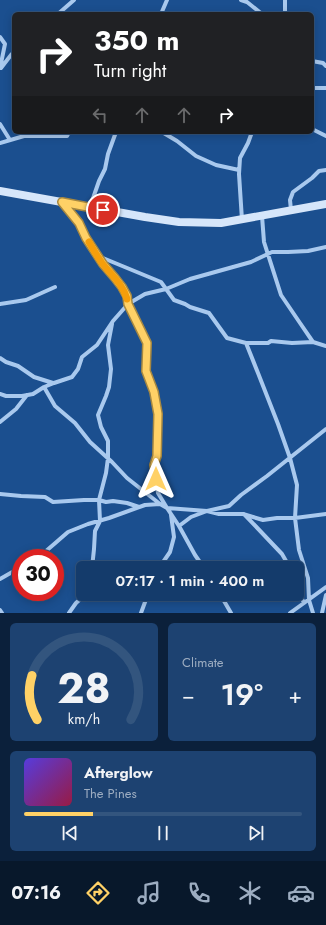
<!DOCTYPE html>
<meta charset="utf-8">
<style>
body{margin:0;font-family:Jost,sans-serif;background:#1d4271;color:#f1f3f6;height:100vh;display:flex;flex-direction:column;font-size:15px;white-space:nowrap}
*{box-sizing:border-box;margin:0}
p{font-size:13px;color:#9dadc1}
.icon{flex:none;width:22px;height:22px;fill:none;stroke:currentColor;stroke-width:2;stroke-linecap:round;stroke-linejoin:round}
.map{position:relative;height:613px;overflow:hidden}
.details{display:flex;flex-direction:column;gap:10px;padding:10px;background:#0b203b;flex:1}
.details>*{flex:none}
.banner{position:absolute;left:12px;top:12px;width:302px;height:122px;border-radius:6px;box-shadow:0 2px 10px #0003,0 0 0 1px #33557e;background:#202124;color:#fff;overflow:hidden}
.speed{position:absolute;left:12px;top:549px;display:flex;gap:8px;font-size:20px;font-weight:700;text-align:center}
.speed>*{display:grid;place-content:center;width:52px;height:52px;border-radius:50%;background:#143b6b;box-shadow:0 2px 10px #0003,0 0 0 1px #33557e;line-height:1}
.speed .limit{border:6px solid #d22;background:#fff;color:#111}
.pin{position:absolute;display:grid;place-items:center;width:34px;height:34px;color:#fff;margin:-17px;border:2px solid #fff;border-radius:50%;box-shadow:0 1px 4px #0007}
.me{position:absolute;width:44px;margin:-22px;rotate:0deg;stroke-linejoin:round;filter:drop-shadow(0 0 3px #0008)}
.turn{display:flex;align-items:center;gap:14px;height:84px;padding:0 16px;font-size:18px}
.turn .icon{width:52px;height:52px;stroke-width:2.5}
.turn b{display:block;font-size:28px;line-height:34px}
.lanes{display:flex;align-items:center;height:38px;padding:0 16px;background:#0003;justify-content:center;gap:20px;direction:ltr}
.lanes .off{opacity:.35}
.big{font-size:30px;font-weight:600;line-height:1.1}
.details .tile{flex:1;display:flex;flex-direction:column;justify-content:center;gap:6px;min-width:0;padding:0 14px;border-radius:6px;background:#1d4271}
.details .dial{align-items:center;gap:0}
.dial svg{height:104px;overflow:visible;fill:none;stroke:#33557e;stroke-width:7;stroke-linecap:round;text-anchor:middle}
.dial text{fill:#f1f3f6;stroke:none}
.song{display:flex;align-items:center;gap:12px}
.cover{width:48px;height:48px;border-radius:6px;background:linear-gradient(135deg,hsl(250 70% 55%),hsl(340 70% 35%))}
.played{height:4px;border-radius:2px;background:linear-gradient(90deg,#ffd166 25%,#33557e 25%)}
.keys{display:flex;justify-content:space-around;direction:ltr}
.heat{display:flex;justify-content:space-between;align-items:center;font-size:22px;direction:ltr}
.details .tiles{flex:1;display:grid;gap:10px;grid-template-columns:1fr 1fr}
.tile:last-child{grid-column:span 2}
.trip{position:absolute;left:76px;top:561px;width:228px;height:40px;border-radius:6px;background:#143b6b;box-shadow:0 2px 10px #0003,0 0 0 1px #33557e;font-weight:600;line-height:40px;text-align:center}
.tabs{display:flex;height:64px;justify-content:space-around;align-items:center;background:#08182b;color:#9dadc1}
.tabs .icon{width:28px;height:28px}
.tabs .selected{color:#ffd166}
.tabs b{font-size:18px;color:#f1f3f6}
.map>svg:first-child{display:block}
.lines{fill:none;stroke-linecap:round;stroke-linejoin:round}
.street{stroke:#a9c9ee;stroke-width:4}
.secondary{stroke:#d6e6fa;stroke-width:8}
.route-casing{stroke:#a68842;stroke-width:10}
.route{stroke:#ffd166;stroke-width:7}
.slow{stroke:#f59e0b;stroke-width:7}
</style>
<div class="map">
<svg width="326" height="613" viewBox="0 0 326 613">
<rect width="100%" height="100%" fill="#1b4f8f"/>
<g class="lines">
<!-- street -->
<path class="street" d="M241,0L247,2L262,14
M58,14L74,0
M161,14L167,0
M285,14V0
M0,37L5,44L0,68
M312,61L323,63L326,66
M1,68L11,55L14,52
M312,88H326
M0,124L10,140
M312,129L326,136
M162,132L177,141L196,156L216,165L239,170
M0,143L24,136H67L69,132
M90,207L99,181L105,169L108,154L116,132
M291,210L290,200L293,192L312,178L319,171L326,170
M262,216L264,242L281,295L300,323L313,342
M242,220L239,174L240,158L248,143L252,132
M326,247L308,251L288,252H272L251,262L190,279L166,289L145,294L128,304L147,343L146,371L154,392L158,414L157,456L154,465L158,493L167,508L207,511L229,506L241,495L267,476L326,429
M98,256L161,282L174,300L185,304L190,307L209,313L227,338L246,343H268L271,341L292,343L313,342L326,346
M0,304L26,300L55,287
M246,343L258,373L278,424L290,458L297,485L295,518L299,550L308,578L309,600L313,613
M0,358L6,362L18,366L34,377L53,383
M44,387L55,406L75,423L90,442L112,462L127,478L160,504L167,508L179,526L195,555L204,568
M0,394L6,396H22L33,394L44,387L54,383L72,377L78,369L82,357L97,345L113,321L128,304L127,296L122,287L115,277L103,264L86,238L79,223L62,203
M0,422L16,409L27,395
M0,494L21,496L45,497L53,502L84,500H99L106,502L113,501L127,503L139,507
M244,514L282,554L290,568
M179,526L191,517L207,511L219,514H243L263,520L277,518H295L326,514
M38,558L68,532L88,524L109,518L145,505L160,504
M92,568L94,549L95,531L100,521L99,500L106,473L108,458V441L101,427L98,415L106,396L109,387L111,369L108,345L112,324
M159,568L170,552L174,537L171,515
M0,579L21,567
M297,588L304,603
M220,594L231,613
M0,610L2,613
M69,613L76,603L86,594
M141,613L148,594
M290,613L326,587
M322,613L326,595"/>
<!-- secondary -->
<path class="secondary" d="M0,191L145,217L179,222L221,223L326,204"/>
</g>
<g class="lines">
<defs>
<path id="route" d="M103,210L62,202L79,223L86,238L103,264L115,278L122,287L127,296L128,304L147,343L146,371L154,392L158,414L157,456L154,465L156,479"/>
</defs>
<!-- route casing -->
<use href="#route" class="route-casing"/>
<!-- route -->
<use href="#route" class="route"/>
<!-- slow -->
<path class="slow" d="M89,242C93,249 97,256 102,263C111,275 123,284 127,299"/>
</g>
</svg>
<div class="speed"><div class="limit">30</div></div>
<div class="pin" style="left:103px;top:210px;background:#d93025"><svg class="icon" aria-label="arrive" viewBox="0 0 24 24"><path d="M6 21V4h12l-3 4 3 4H6"/></svg></div>
<svg class="me" style="left:156px;top:479px" viewBox="-20 -20 40 40"><path d="M0-17L14 15 0 8-14 15z" fill="#ffd166" stroke="#fff" stroke-width="4"/></svg>
<div class="trip">07:17 · 1 min · 400 m</div>
<div class="banner">
<div class="turn"><svg class="icon" aria-label="right" viewBox="0 0 24 24"><path d="M7 20v-9h11M14 6l5 5-5 5"/></svg><div><b>350 m</b>Turn right</div></div>
<div class="lanes"><svg class="icon off" aria-label="left" viewBox="0 0 24 24"><path d="M17 20v-9H6M10 6l-5 5 5 5"/></svg><svg class="icon off" aria-label="ahead" viewBox="0 0 24 24"><path d="M12 20V5M6 11l6-6 6 6"/></svg><svg class="icon off" aria-label="ahead" viewBox="0 0 24 24"><path d="M12 20V5M6 11l6-6 6 6"/></svg><svg class="icon" aria-label="right" viewBox="0 0 24 24"><path d="M7 20v-9h11M14 6l5 5-5 5"/></svg></div>
</div>
</div>
<section class="details">
<div class="tiles">
<div class="tile dial"><svg viewBox="0 0 100 80">
<path d="M14 69A42 42 0 1 1 86 69"/>
<path d="M14 69A42 42 0 0 1 10 35" stroke="#ffd166"/>
<text x="50" y="56" font-size="32" font-weight="700">28</text>
<text x="50" y="72" font-size="11">km/h</text>
</svg></div>
<div class="tile"><p>Climate</p>
<div class="heat"><a>−</a><b class="big">19°</b><a>+</a></div>
</div>
<div class="tile">
<div class="song"><i class="cover"></i><div><b>Afterglow</b><p>The Pines</p></div></div>
<div class="played"></div>
<div class="keys"><svg class="icon" aria-label="previous" viewBox="0 0 24 24"><path d="M18 5L8 12l10 7zM5 5v14"/></svg><svg class="icon" aria-label="pause" viewBox="0 0 24 24"><path d="M8 5v14M16 5v14"/></svg><svg class="icon" aria-label="next" viewBox="0 0 24 24"><path d="M6 5l10 7-10 7zM19 5v14"/></svg></div>
</div>
</div>
</section>
<nav class="tabs">
<b>07:16</b>
<svg class="icon selected" aria-label="directions" viewBox="0 0 24 24"><path d="M12 3l9 9-9 9-9-9zM9 14v-3h6M13 9l2 2-2 2"/></svg>
<svg class="icon" aria-label="music" viewBox="0 0 24 24"><path d="M9 18V5l10-2v13"/><circle cx="6" cy="18" r="3"/><circle cx="16" cy="16" r="3"/></svg>
<svg class="icon" aria-label="phone" viewBox="0 0 24 24"><path d="M5 4h4l2 5-3 2q2 4 5 5l2-3 5 2v4C11 20 4 13 5 4z"/></svg>
<svg class="icon" aria-label="climate" viewBox="0 0 24 24"><path d="M12 3v18M4 7l16 10M4 17L20 7"/></svg>
<svg class="icon" aria-label="car" viewBox="0 0 24 24"><path d="M5 17H2v-5l4-1 3-4h7l3 4 3 1v5h-3M9 17h6M6 11h13"/><circle cx="7" cy="17" r="2"/><circle cx="17" cy="17" r="2"/></svg>
</nav>
